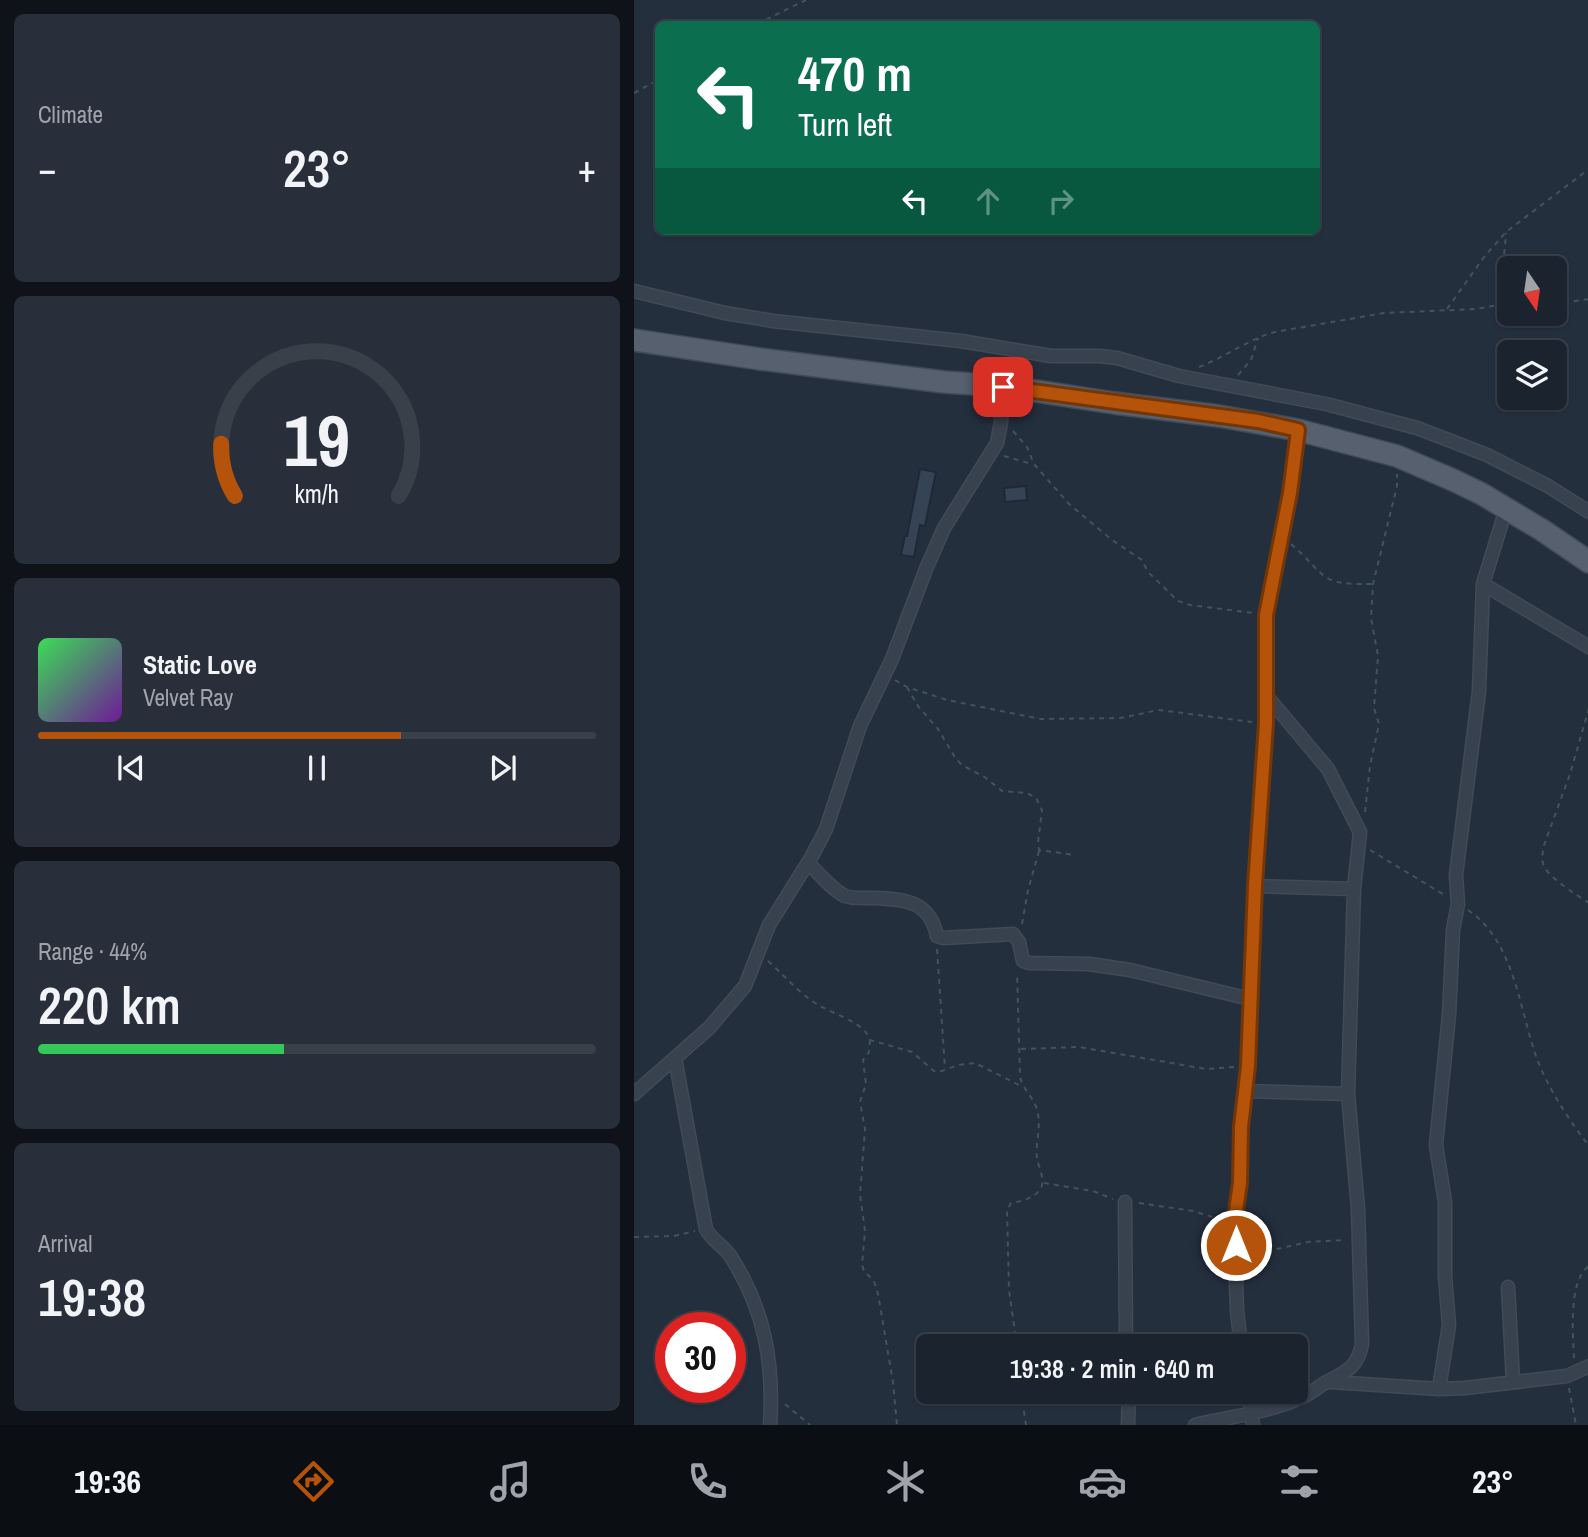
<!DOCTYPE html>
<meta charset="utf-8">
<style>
body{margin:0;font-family:"Archivo Narrow",sans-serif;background:#282f3a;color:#f1f3f6;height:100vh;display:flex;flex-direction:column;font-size:26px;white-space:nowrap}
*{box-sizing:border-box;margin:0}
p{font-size:23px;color:#a0a4aa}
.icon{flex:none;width:38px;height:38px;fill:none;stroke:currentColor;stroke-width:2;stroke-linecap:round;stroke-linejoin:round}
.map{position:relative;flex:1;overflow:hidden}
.panel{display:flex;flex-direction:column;gap:14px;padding:14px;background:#0f1319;width:634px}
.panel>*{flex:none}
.banner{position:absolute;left:21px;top:21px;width:665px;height:214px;border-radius:10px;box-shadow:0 2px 5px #0004,0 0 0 2px #39404a;background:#0b6e4f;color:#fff;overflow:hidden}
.needle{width:46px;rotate:167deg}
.tools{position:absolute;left:863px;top:256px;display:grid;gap:14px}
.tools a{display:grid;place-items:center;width:70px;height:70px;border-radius:10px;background:#1b232e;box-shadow:0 2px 5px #0004,0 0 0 2px #39404a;font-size:35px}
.speed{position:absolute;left:21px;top:1312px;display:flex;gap:14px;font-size:35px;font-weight:700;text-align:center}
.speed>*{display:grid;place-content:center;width:91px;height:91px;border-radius:50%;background:#1b232e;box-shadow:0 2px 5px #0004,0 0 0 2px #39404a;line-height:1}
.speed .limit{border:10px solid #d22;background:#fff;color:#111}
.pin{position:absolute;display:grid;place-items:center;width:60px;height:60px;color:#fff;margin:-30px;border-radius:14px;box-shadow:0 4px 10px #0006}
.me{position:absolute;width:77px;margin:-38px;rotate:0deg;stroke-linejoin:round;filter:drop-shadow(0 0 5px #0008)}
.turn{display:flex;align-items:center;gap:24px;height:147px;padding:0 28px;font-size:32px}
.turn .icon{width:91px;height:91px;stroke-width:2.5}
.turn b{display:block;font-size:49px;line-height:60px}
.lanes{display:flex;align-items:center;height:66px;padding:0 28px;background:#0003;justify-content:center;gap:35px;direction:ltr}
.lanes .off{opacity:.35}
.big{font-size:52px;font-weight:600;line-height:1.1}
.panel .widget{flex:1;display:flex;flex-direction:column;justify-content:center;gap:10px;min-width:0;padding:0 24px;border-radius:10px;background:#282f3a}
.panel .dial{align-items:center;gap:0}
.dial svg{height:182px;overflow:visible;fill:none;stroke:#39404a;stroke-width:7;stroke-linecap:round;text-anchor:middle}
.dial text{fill:#f1f3f6;stroke:none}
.song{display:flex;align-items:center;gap:21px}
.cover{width:84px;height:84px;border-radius:10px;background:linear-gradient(135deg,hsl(130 70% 55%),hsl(280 70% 35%))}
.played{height:7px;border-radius:4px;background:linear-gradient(90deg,#b45309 65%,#39404a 65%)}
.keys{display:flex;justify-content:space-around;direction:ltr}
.heat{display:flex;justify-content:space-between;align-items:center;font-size:38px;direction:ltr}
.charge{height:10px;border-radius:5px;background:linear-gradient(90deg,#34c759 44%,#39404a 0)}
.trip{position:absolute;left:282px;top:1334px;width:392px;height:70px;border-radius:10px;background:#1b232e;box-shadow:0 2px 5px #0004,0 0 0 2px #39404a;font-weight:600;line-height:70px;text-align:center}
.tab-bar{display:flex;height:112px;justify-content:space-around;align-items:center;background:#0b0e12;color:#a0a4aa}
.tab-bar .icon{width:49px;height:49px}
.tab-bar .current{color:#b45309}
.tab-bar b{font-size:32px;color:#f1f3f6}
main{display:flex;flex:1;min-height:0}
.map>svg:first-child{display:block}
.building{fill:#364354;stroke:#1f2835;stroke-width:2}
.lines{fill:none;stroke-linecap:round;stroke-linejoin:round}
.street-casing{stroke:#414a57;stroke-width:15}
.primary-casing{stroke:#414a57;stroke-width:24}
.path{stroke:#3f5557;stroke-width:2;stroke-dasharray:5 5;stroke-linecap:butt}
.street{stroke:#38414e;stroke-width:12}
.primary{stroke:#56606e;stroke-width:21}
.route-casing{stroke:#753606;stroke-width:18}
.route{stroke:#b45309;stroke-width:12}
</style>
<main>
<section class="panel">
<div class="widget"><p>Climate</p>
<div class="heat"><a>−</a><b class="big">23°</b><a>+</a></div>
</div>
<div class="widget dial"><svg viewBox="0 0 100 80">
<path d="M14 69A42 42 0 1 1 86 69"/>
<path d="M14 69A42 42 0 0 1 8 46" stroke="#b45309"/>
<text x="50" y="56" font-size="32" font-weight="700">19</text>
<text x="50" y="72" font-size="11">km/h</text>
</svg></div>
<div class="widget">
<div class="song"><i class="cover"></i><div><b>Static Love</b><p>Velvet Ray</p></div></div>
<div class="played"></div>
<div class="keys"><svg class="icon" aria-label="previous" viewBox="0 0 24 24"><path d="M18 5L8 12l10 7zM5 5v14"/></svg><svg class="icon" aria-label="pause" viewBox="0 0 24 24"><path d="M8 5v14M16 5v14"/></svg><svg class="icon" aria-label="next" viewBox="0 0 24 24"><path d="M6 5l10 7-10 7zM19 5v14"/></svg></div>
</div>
<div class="widget"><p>Range · 44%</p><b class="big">220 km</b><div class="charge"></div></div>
<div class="widget"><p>Arrival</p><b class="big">19:38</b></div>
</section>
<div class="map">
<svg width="955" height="1425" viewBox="0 0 955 1425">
<rect width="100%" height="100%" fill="#242f3e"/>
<!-- building -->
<path class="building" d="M286,469L302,472L291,526L286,525L280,557L267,555L271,536H273Z
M392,486L393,500L371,502L370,488Z"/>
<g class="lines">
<defs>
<path id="street" d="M0,291L91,313L139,321L327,341L417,356H466L483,358L545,376L692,404L783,428L817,441L853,455L914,486L955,512
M849,584L955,647
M174,863C185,873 198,890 211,896C220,899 230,898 239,898C271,899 296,901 303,936L309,938L379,934L385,942L389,961L395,963L455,964L496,970L616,999
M621,886L720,889
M41,1058L72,1229C78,1241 90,1246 97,1257C131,1310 140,1364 136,1425
M611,1091L714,1094
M0,1094L75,1028L111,986L135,925L178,856L192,829L226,726L258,659L292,569L310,528L363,443L367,422L369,386
M491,1202L492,1346
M874,1287L879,1382
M561,1346L606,1340
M607,1346L603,1311L600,1224L606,1183L607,1127L614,1066L621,886L632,723V615L656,493L664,430
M697,1382L805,1389L831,1388L933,1376L955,1366
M805,1389L815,1325L811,1277V1202L802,1145L815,1015L819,930L824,904L822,875L845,691L849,584L872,509
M614,1391L619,1425
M494,1425L495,1391
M561,1425C591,1418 639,1411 666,1398C674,1395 682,1389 689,1384C710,1372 723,1370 728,1344L724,1209L714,1094L720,889L726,832L694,769L631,694"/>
<path id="primary" d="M0,340L126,359L310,382L369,386L480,403L585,416L664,430L763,456L819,480L848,494L908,530L955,562"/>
</defs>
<!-- street casing -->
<use href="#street" class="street-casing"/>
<!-- primary casing -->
<use href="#primary" class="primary-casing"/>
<!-- path -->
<path class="path" d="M123,24L172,0
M0,93L24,80
M866,304L872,233
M920,304L955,299
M813,309L850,257L872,232L955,169
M565,367C591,357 615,339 641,332L750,313L842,309L875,303
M604,375L617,360L624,338
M379,431L393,447L400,464L435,504L478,540L508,560L514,572L544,601L556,605L619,613
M370,456L398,464
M657,544C694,576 683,585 738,584
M261,680L273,687L313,700L407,719L486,718L525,710L618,722
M273,687L284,706L304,729L322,759L328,765L352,778L368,791L393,793L402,798L408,810L404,843L405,850L441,855
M955,708L936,774L909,848C909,854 907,860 910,866C915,878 943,895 955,903
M731,812L736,766L745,724L740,708L744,656L737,618L739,584L763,486V474
M736,850L812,896
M834,910C881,942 885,1009 903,1059C915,1090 935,1120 955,1146
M388,924L394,890L405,851
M303,949L311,1069
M134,961C151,976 167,996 188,1007C202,1015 231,1023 236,1040L278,1052L300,1071L305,1072L324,1065L341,1063L387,1086
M236,1040L235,1052L229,1060L232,1084L226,1102L231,1129L226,1195L231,1231L228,1265L230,1271L240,1281L244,1294L259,1382L263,1425
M387,1049L445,1047L572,1069L600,1067
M410,1183L459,1191L479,1199
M505,1203L559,1211L588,1220
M0,1237L40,1236L61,1231
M613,1248L634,1251L674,1242L711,1240
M383,1346L375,1290L373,1210L377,1203C388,1201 398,1199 406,1190C412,1181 405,1168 403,1158C401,1142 408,1126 403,1110C400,1097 389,1090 386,1077L383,973
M940,1358C939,1335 934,1280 955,1266
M935,1388L942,1425
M387,1391L392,1425
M151,1404L176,1425"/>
<!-- street -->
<use href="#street" class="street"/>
<!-- primary -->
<use href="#primary" class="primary"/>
</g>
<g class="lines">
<defs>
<path id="route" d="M369,387L624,421L664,430L656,493L632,615V723L621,886L614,1066L607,1127L606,1183L600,1224L602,1245"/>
</defs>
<!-- route casing -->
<use href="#route" class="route-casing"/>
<!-- route -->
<use href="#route" class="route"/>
</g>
</svg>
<div class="tools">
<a><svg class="needle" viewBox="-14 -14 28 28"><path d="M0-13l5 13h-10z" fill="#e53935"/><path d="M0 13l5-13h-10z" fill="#a0a4aa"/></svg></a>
<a><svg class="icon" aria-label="layers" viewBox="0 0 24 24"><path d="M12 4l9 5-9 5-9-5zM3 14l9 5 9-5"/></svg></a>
</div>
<div class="speed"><div class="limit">30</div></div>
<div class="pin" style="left:369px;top:387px;background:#d93025"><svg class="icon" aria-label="arrive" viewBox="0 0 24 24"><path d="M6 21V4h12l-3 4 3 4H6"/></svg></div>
<svg class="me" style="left:602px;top:1245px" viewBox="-20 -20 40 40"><circle r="17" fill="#b45309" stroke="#fff" stroke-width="3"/><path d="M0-11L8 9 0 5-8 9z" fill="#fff"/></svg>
<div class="trip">19:38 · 2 min · 640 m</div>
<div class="banner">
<div class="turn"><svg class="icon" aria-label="left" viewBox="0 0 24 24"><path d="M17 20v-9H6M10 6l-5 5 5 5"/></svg><div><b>470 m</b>Turn left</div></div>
<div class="lanes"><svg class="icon" aria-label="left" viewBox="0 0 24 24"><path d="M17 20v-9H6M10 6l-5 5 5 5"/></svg><svg class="icon off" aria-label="ahead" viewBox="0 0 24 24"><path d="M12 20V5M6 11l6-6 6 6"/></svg><svg class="icon off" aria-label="right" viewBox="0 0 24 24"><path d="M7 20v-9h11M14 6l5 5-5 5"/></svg></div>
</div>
</div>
</main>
<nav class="tab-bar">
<b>19:36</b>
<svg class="icon current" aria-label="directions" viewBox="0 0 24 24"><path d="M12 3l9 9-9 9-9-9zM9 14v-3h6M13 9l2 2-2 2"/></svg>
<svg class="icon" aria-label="music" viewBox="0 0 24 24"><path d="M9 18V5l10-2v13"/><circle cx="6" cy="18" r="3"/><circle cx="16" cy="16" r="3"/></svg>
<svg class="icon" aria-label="phone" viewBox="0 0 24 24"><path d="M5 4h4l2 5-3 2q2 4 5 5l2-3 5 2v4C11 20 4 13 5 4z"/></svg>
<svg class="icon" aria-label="climate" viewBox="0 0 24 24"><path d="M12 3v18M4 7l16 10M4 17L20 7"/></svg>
<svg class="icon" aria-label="car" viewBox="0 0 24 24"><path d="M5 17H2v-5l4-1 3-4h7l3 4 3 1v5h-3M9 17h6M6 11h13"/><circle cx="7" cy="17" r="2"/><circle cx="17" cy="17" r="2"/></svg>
<svg class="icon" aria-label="filters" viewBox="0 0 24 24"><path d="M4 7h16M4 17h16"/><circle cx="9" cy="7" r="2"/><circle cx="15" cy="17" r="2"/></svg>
<b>23°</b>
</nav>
